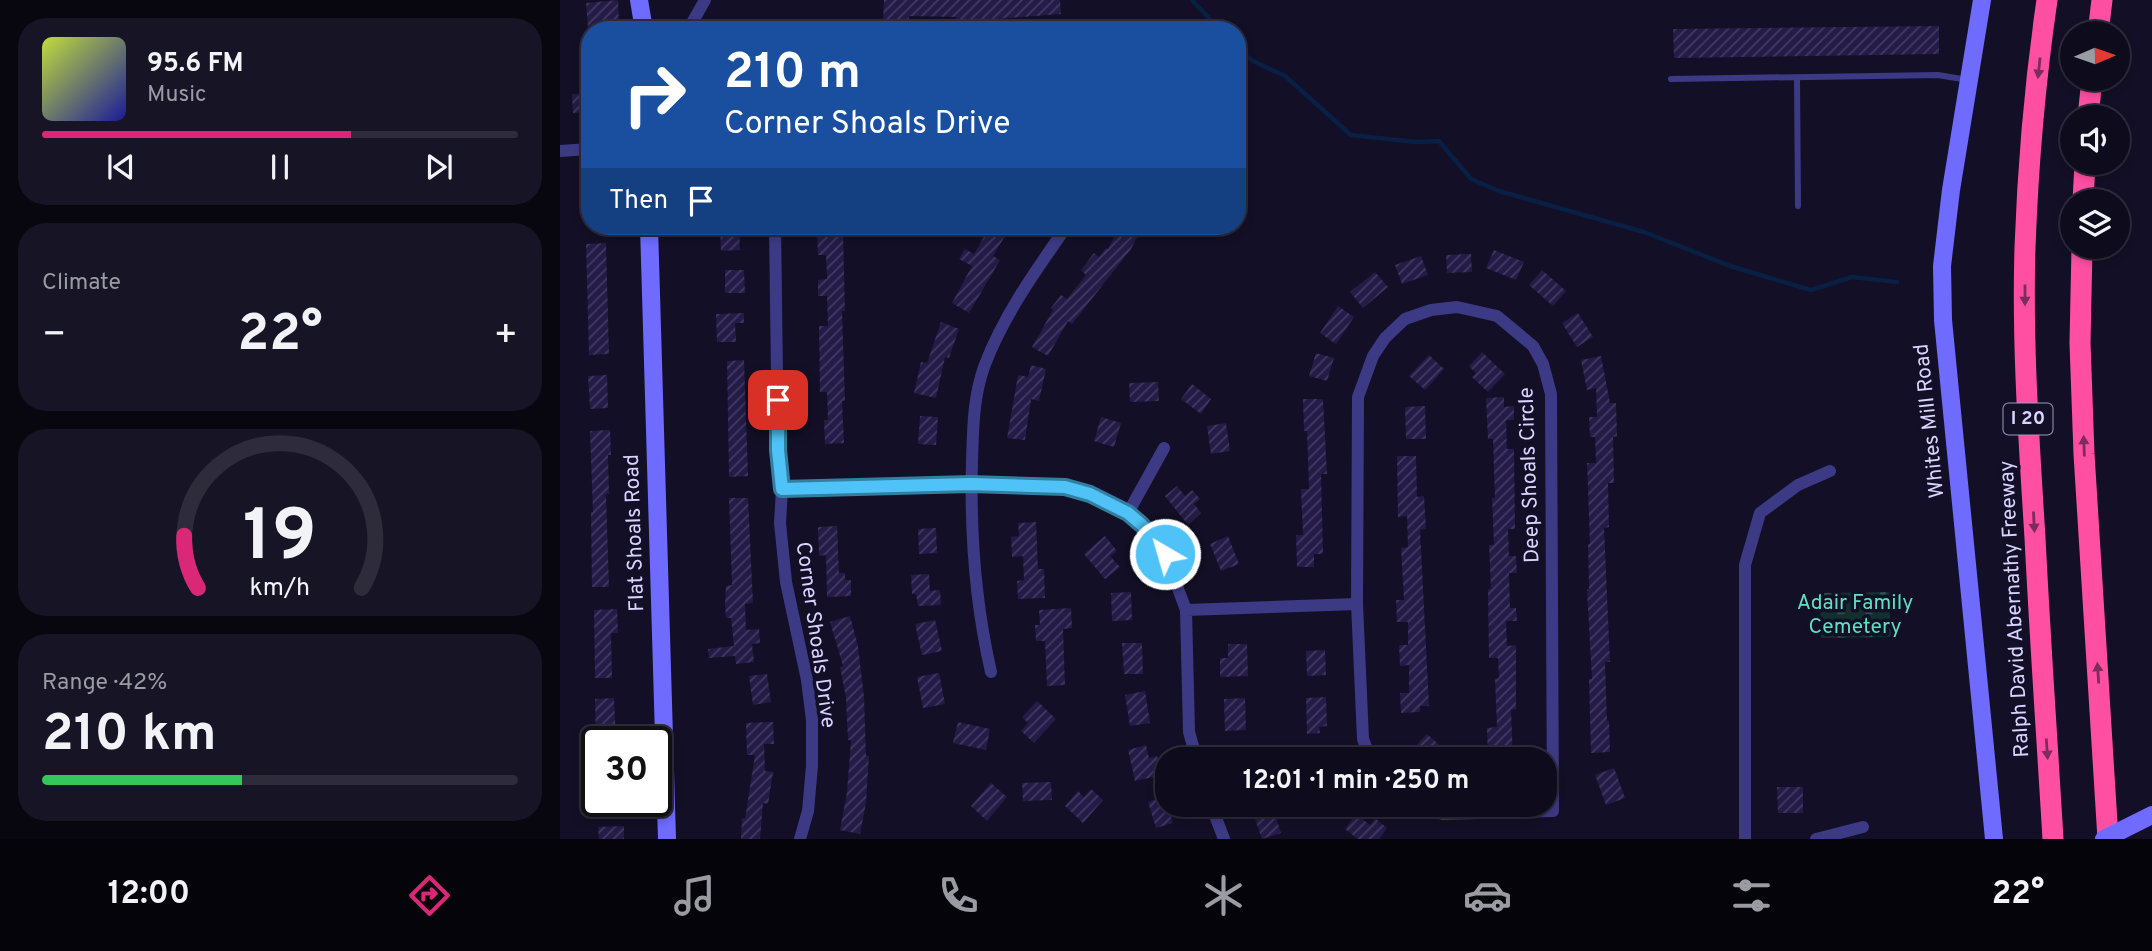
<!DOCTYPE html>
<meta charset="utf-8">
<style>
body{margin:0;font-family:Overpass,sans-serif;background:#171425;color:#f1f3f6;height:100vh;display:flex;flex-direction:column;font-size:26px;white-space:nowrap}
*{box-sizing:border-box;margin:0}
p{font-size:23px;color:#9b9ba3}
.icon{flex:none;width:38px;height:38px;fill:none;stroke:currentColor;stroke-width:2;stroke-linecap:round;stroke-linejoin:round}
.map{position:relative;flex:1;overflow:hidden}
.details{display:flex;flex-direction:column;gap:18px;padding:18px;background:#08060f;width:560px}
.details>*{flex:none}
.guide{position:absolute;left:21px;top:21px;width:665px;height:214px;border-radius:28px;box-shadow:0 4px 10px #0003,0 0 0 2px #2e2b3b;background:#1a4fa0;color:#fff;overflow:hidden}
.needle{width:46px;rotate:88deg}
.buttons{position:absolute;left:1500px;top:21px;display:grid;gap:14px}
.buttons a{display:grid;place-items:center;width:70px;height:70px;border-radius:50%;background:#0e0b1c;box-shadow:0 4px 10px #0003,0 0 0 2px #2e2b3b;font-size:35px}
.speed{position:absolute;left:21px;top:726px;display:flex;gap:14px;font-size:35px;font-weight:700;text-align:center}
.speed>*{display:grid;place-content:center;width:91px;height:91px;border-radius:50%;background:#0e0b1c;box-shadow:0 4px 10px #0003,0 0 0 2px #2e2b3b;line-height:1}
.speed .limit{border:4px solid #111;border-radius:10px;background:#fff;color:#111}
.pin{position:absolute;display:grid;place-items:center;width:60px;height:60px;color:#fff;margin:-30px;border-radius:14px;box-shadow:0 4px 10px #0006}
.me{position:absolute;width:77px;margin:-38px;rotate:322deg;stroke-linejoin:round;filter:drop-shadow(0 0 5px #0008)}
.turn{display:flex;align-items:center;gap:24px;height:147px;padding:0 28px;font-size:32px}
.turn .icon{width:91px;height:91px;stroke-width:2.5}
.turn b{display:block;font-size:49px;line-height:60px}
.then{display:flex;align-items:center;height:66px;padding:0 28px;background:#0003;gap:14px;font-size:26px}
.big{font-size:52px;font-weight:700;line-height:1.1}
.details .card{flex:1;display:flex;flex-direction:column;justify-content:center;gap:10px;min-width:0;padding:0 24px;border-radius:28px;background:#171425}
.details .dial{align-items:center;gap:0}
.dial svg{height:182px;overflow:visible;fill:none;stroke:#2e2b3b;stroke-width:7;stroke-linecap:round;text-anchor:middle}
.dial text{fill:#f1f3f6;stroke:none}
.song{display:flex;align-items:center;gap:21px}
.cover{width:84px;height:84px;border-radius:10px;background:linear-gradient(135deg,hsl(70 70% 55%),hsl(240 70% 35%))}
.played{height:7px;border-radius:4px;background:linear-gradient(90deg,#db2777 65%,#2e2b3b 65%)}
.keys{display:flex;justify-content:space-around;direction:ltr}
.heat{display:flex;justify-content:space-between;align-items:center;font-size:38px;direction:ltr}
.charge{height:10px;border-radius:5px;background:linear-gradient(90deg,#34c759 42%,#2e2b3b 0)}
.trip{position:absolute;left:595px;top:747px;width:402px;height:70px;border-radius:28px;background:#0e0b1c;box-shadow:0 4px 10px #0003,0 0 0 2px #2e2b3b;font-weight:700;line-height:70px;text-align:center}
.tab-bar{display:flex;height:112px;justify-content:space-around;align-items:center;background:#06040b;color:#9b9ba3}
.tab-bar .icon{width:49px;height:49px}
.tab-bar .selected{color:#db2777}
.tab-bar b{font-size:32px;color:#f1f3f6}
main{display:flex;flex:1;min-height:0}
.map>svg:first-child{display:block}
.cemetery{fill:url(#cemetery-stones)}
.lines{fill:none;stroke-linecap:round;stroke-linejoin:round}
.stream{stroke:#0a1f44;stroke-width:4.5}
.building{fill:url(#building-hatch)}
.lane{stroke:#3d3a85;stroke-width:6}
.street{stroke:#3d3a85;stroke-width:12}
.secondary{stroke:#6f6bff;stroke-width:18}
.highway{stroke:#ff4fa3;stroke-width:21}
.secondary-bridge{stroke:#6f6bff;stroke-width:18}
.oneway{fill:#7d2c5e}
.route-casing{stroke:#337fa1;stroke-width:18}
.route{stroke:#4fc3f7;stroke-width:12}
.labels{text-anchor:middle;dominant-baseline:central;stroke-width:7;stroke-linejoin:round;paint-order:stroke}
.shield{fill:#130f26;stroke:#9e99be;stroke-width:2}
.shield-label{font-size:19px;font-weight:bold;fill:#d9d4ff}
.street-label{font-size:21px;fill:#d9d4ff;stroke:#130f26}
.park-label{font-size:21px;fill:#5fe0c0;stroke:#130f26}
</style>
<main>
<section class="details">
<div class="card">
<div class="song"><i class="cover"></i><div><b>95.6 FM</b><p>Music</p></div></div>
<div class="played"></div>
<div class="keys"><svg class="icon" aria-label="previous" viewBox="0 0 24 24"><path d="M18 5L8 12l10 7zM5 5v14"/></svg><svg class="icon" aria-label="pause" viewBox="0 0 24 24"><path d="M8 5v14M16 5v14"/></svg><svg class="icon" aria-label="next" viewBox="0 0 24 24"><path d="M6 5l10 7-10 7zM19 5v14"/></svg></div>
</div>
<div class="card"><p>Climate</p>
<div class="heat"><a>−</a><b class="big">22°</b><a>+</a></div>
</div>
<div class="card dial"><svg viewBox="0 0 100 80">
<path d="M14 69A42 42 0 1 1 86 69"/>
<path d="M14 69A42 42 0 0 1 8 46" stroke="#db2777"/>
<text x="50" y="56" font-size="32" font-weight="700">19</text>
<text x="50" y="72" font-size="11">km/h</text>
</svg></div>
<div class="card"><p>Range · 42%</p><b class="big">210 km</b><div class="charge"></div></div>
</section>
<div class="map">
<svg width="1592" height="839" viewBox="0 0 1592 839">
<defs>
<pattern id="cemetery-stones" width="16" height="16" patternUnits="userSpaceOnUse" patternTransform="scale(1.75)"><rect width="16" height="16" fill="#12302f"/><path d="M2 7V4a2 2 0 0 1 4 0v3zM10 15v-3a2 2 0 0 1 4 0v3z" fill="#344d4e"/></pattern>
<pattern id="building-hatch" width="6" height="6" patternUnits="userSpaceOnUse" patternTransform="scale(1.75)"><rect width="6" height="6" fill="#241b47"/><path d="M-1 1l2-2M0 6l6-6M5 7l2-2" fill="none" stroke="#433b63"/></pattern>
</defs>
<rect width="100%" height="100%" fill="#130f26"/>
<!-- cemetery -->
<path class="cemetery" d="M1329,592L1331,637L1261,638L1260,593Z"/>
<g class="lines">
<!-- stream -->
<path class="stream" d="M632,0L660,30
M677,49L693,61L725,76L791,135L856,142L879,141L911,179L939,191L1084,232L1170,266L1251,290L1292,277L1337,282"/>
</g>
<!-- building -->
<path class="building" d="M58,0L59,25L28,28L26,3Z
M324,0H500L501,14L423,20L396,19V17L349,16V23L323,21Z
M1379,26V54L1114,58L1113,29Z
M12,94H30V112L13,113Z
M160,226H179L180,250L161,251Z
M430,226H451L433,256L440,260L409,313L392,303L412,266L399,259L405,249L414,254Z
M560,226H583L571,249L512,324L508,321L488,356L472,347L493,310L491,308L501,295L507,299L526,275L521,270L534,253L539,257L546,248L548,249Z
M283,233L285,311H282L285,401H282L284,443L265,444L264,420H268L267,392H260L259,326H268L267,296H258V280L267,279L266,255H258L257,234Z
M46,243L49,354L29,355L26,244Z
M934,250L964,262L956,280L926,268Z
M911,254L912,272L887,273L886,255Z
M861,256L868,275L842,284L835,265Z
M165,270H184L185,293H165Z
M982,270L1006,291L993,306L969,285Z
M815,272L828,287L803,308L790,292Z
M778,306L794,317L776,344L760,333Z
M184,313V323H175L176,342H157L156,314Z
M1018,313L1033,337L1017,347L1002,323Z
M381,322L399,329L389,358L385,357L376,398L354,393L361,362L367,363Z
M922,352L945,374L928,392L912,377L916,373L909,366Z
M756,353L774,358L767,381L749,376Z
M869,355L884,369L865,390L849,376Z
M1041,356L1050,403H1056L1057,436L1053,437L1054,483H1048L1049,527L1044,528L1050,662H1045L1047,721H1049L1050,752L1031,753L1029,679H1032L1027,590L1029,589L1028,544H1030L1027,463H1036L1035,437H1030L1029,417H1037L1036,388L1027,390L1021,360Z
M184,360L188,476L169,477L167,361Z
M471,365L486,369L479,401L471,399L465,440L447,438L458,375L468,377Z
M47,375L48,408L30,409L28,376Z
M598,382L599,401L570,402L569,383Z
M632,384L651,399L641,414L621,399Z
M944,397V407L954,406V420H946L947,449H954L955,529H948L949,556H956L957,573H949L950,608H956L957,621H946L947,646L956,645V709L951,710L953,760H928L927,728L937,727L935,679L939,678L938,658H929L928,589H931L929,545H934L932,498H935L933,439H928L926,398Z
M743,399H763L767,474H761L763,554H754V567H737L736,535H743L741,489H749L747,431H744Z
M865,406L866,439H846L845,407Z
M360,416L378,417L376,445L358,444Z
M541,417L561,423L554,447L534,441Z
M666,423L670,451L651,454L647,426Z
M50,430L51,455H48L49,494H46L49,587H32L31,512H33L30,431Z
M837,456H856L857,497L864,496L866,529L860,530L869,706H860V712L841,713L840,693H849V665L840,666L839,645H848V622H837L836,600H844L841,548L848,547L847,516L838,517Z
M617,486L625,496L632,490L640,499L634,504L641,513L628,525L605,496Z
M169,498H188L193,603L185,604L186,630L199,629L200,643L192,644L194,662L176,664L175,656L149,658L148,649L174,646L171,618H166L165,605L166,586L172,585Z
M476,522L478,569H484L485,598L458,599L457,581L464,580L463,556L452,557L451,537L459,536L458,523Z
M277,526L279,573H285V580H291V596L267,597L266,555L259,556L258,527Z
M376,528L377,553L359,554L358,529Z
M545,536L557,551L550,556L560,567L545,579L524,554Z
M668,536L679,564L661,571L650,544Z
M369,574L370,591L380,590L381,605L358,606L356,594H352L351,575Z
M571,592L572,620L552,621L551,593Z
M511,608L512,628L503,629L505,685L487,686L485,641H476L475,625H480L479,610Z
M57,609L58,633H51L52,678H35L34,610Z
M290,616L298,646L304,697L306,756H309L306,803L300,834L280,830L287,792L291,740H288L286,698L280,667L283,666L270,622Z
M375,620L382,651L362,655L355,624Z
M562,643H582L583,674H564Z
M668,644H687L688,676L660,677V658H668Z
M765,650L766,675L747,676L746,651Z
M379,673L385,704L363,708L357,677Z
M207,674L211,702L193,705L189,676Z
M585,691L590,723L570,726L565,695Z
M766,697L767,726L759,727L760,733L747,734L746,698Z
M54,698L56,742H36L35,699Z
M685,698L686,730L665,731L664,699Z
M477,701L496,719L474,743L461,731L468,723L462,717Z
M213,722L214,744H204L205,771L213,772L208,804L203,803L200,839H181L182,818L185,819L195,755H187L186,723Z
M398,722L430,729L426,750L393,743Z
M867,734L885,750L876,760H863L852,750Z
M586,745L589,758L597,756L602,775L575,781L568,750Z
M1054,768L1065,798L1046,805L1035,775Z
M491,782L492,800L463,801L462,783Z
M431,783L447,797L427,821L411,806Z
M1217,787H1243V813H1218Z
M531,789L543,800L523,823L505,806L518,791L524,797Z
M605,796L613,823L596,828L588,802Z
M712,806L721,833L702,839L693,813Z
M796,814L810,825L815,818L827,828L819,839H798L785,829Z
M64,826V839H39L38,827Z"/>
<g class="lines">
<!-- lane -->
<path class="lane" d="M1237,78L1238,206
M1111,79L1378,75L1408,80"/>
<!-- street -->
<path class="street" d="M128,30L145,0
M0,151L30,149
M215,226L218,450L222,489L220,523L226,582L247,680L252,720V766L248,811L240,839
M222,489L411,484L505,487L530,494L568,513L582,525L605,554L626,610L629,732L637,760
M568,513L604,448
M626,610L797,604
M431,672C415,602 410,534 412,462C413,430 413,398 424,367C443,316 476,270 507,226
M811,760L803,739L797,604L798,397L813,356L825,338L845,319L871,310L897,307L937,316L973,346L983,364L991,394L993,811L883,814L853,805
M651,805L664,839
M1185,839V565L1200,513L1238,485L1270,471
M1256,839L1303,827"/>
<!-- secondary -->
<path class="secondary" d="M79,0L84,30
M1422,0L1391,190L1382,266L1383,320L1434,839
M89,226L107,839"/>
<!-- highway -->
<path class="highway" d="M1487,0C1475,82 1468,165 1465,247C1462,344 1469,441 1475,538C1480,638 1487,739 1493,839
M1538,33L1542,0
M1528,117L1532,79
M1523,201L1525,163
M1522,247L1520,343L1524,454L1548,839"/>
<!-- secondary-bridge -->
<path class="secondary-bridge" d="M1544,839L1592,815"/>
</g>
<!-- one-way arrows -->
<defs><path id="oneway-solid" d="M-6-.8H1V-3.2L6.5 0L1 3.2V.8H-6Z" transform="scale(1.75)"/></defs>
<g class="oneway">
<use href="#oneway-solid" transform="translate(1479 68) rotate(96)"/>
<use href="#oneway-solid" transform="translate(1465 295) rotate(90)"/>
<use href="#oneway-solid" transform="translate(1524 446) rotate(-92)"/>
<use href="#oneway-solid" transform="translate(1474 522) rotate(87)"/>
<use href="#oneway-solid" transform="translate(1538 673) rotate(-94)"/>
<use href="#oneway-solid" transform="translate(1487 749) rotate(86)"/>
</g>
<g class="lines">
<defs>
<path id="route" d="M218,400V450L222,489L411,484L505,487L530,494L568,513L582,525L605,554"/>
</defs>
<!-- route casing -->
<use href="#route" class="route-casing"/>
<!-- route -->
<use href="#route" class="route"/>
</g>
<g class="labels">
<!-- shield labels -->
<rect class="shield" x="1443.5" y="403.5" width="49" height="31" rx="5"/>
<g class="shield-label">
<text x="1468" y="419">I 20</text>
</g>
<!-- street labels -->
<g class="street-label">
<text transform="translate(1370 421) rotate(-96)">Whites Mill Road</text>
<text transform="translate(970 475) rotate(-92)">Deep Shoals Circle</text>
<text transform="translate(75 533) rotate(-92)">Flat Shoals Road</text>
<text transform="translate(1455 609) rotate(-93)">Ralph David Abernathy Freeway</text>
<text transform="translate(255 635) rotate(82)">Corner Shoals Drive</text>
</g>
<!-- park labels -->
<g class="park-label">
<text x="1295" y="603">Adair Family<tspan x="1295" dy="24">Cemetery</tspan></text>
</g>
</g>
</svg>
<div class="buttons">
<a><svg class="needle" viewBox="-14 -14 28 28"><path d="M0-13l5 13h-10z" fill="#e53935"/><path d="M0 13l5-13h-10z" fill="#9b9ba3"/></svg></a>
<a><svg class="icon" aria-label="sound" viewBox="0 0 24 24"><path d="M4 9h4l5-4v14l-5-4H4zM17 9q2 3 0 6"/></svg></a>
<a><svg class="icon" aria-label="layers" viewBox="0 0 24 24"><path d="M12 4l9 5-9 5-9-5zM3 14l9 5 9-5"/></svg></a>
</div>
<div class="speed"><div class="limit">30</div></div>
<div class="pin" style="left:218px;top:400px;background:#d93025"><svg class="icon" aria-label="arrive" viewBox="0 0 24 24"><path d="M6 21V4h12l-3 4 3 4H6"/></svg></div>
<svg class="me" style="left:605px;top:554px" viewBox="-20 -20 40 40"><circle r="17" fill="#4fc3f7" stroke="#fff" stroke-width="3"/><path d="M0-11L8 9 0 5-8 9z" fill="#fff"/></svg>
<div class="trip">12:01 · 1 min · 250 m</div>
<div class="guide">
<div class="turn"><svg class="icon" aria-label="right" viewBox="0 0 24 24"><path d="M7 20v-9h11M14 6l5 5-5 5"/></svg><div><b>210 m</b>Corner Shoals Drive</div></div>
<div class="then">Then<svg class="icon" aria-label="arrive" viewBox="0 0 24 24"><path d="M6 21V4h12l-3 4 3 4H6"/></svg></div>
</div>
</div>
</main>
<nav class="tab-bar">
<b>12:00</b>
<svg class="icon selected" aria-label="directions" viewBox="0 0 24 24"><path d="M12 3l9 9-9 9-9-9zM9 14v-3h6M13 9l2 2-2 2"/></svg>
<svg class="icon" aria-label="music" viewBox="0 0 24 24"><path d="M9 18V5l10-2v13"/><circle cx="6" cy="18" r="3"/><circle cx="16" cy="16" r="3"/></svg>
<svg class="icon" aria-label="phone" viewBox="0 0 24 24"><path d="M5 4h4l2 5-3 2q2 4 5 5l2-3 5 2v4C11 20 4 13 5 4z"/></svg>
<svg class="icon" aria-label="climate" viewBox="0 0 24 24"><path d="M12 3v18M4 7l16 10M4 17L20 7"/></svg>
<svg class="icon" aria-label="car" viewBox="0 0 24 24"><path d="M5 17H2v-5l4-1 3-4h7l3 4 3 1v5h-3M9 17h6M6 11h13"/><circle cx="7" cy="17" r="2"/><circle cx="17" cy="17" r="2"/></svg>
<svg class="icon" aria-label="filters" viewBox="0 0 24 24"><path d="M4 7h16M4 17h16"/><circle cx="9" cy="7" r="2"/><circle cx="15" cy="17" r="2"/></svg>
<b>22°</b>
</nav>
